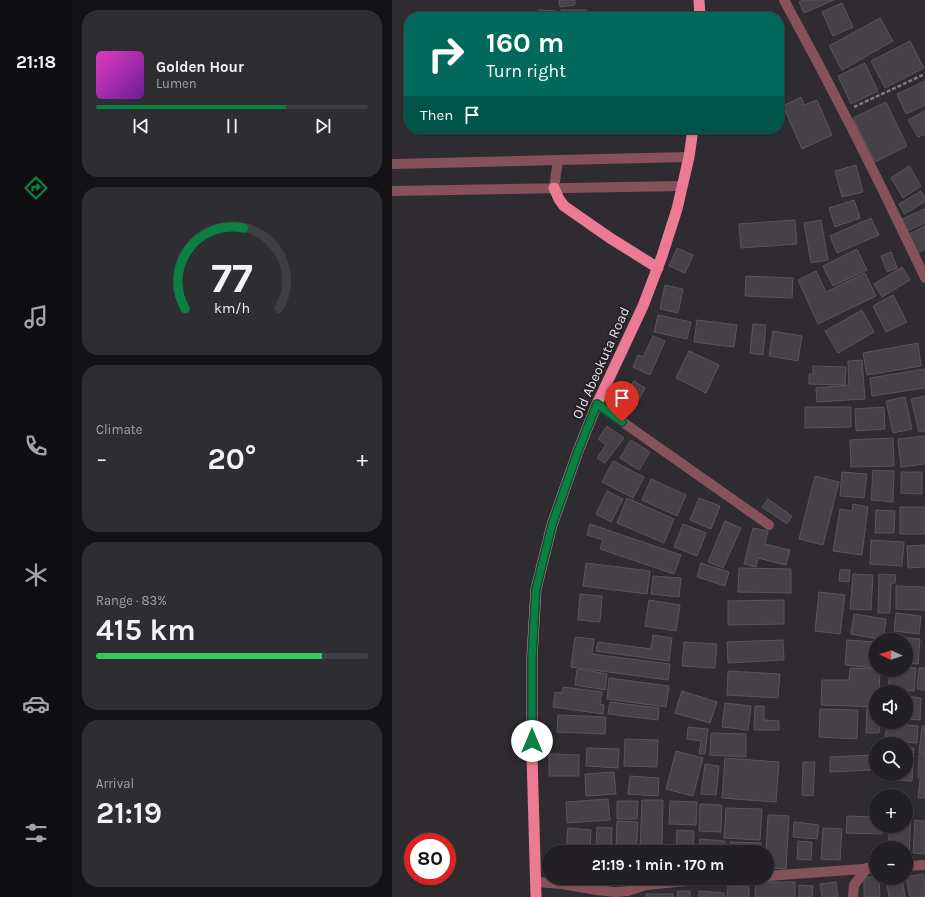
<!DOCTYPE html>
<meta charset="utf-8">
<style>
body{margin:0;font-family:Karla,sans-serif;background:#2e2d32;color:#f1f3f6;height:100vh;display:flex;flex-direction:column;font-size:15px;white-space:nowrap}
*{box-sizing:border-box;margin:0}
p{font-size:13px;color:#a2a3a7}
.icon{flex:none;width:22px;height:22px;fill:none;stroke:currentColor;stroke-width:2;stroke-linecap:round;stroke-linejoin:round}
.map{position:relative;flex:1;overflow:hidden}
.panel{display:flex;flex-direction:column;gap:10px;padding:10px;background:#131214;width:320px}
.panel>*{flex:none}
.hud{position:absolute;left:12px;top:12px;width:380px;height:122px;border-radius:16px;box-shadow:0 1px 3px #0004,0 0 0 1px #3f3e42;background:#00695c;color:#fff;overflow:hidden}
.needle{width:26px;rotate:273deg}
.buttons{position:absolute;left:477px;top:633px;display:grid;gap:8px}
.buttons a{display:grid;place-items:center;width:44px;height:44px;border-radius:50%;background:#222025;box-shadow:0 1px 3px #0004,0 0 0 1px #3f3e42;font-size:20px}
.speed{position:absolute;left:12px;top:833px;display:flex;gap:8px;font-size:20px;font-weight:700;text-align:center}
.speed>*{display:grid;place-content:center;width:52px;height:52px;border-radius:50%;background:#222025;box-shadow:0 1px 3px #0004,0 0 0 1px #3f3e42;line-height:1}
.speed .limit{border:6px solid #d22;background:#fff;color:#111}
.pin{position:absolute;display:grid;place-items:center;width:34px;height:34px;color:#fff;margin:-41px -17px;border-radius:50% 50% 50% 0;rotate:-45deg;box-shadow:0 0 4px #0007}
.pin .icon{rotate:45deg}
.me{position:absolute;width:44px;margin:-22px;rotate:0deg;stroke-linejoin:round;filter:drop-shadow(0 0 3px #0008)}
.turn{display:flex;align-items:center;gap:14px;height:84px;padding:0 16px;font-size:18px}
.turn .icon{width:52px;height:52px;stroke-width:2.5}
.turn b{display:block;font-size:28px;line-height:34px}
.then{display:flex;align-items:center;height:38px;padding:0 16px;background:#0003;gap:8px;font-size:15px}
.big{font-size:30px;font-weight:700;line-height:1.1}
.panel .tile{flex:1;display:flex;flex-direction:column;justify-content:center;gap:6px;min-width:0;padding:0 14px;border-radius:16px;background:#2e2d32}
.panel .dial{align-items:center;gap:0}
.dial svg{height:104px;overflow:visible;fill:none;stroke:#3f3e42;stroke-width:7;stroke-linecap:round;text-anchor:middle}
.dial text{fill:#f1f3f6;stroke:none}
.song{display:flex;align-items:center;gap:12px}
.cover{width:48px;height:48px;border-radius:6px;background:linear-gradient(135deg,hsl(310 70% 55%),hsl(280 70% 35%))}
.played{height:4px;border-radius:2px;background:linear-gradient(90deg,#0b8043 70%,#3f3e42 70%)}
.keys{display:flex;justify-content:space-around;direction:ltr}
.heat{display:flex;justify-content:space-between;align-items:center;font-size:22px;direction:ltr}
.charge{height:6px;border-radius:3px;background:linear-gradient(90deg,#34c759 83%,#3f3e42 0)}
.trip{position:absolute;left:150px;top:845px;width:232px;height:40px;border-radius:20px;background:#222025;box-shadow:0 1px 3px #0004,0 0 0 1px #3f3e42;font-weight:700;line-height:40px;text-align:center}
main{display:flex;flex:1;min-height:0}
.tabs{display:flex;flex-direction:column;width:72px;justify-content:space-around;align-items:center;background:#0e0d0f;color:#a2a3a7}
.tabs .icon{width:28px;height:28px}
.tabs .selected{color:#0b8043}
.tabs b{font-size:18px;color:#f1f3f6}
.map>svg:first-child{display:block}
.building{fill:#464146;stroke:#5a555b}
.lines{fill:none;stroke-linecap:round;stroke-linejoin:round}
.path{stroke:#807d82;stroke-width:2.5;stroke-dasharray:4 2;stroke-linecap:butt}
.minor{stroke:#85525c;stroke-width:10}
.trunk{stroke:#ec7a94;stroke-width:11}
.route-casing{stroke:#07532c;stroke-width:10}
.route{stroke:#0b8043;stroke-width:7}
.labels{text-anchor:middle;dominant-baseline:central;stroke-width:4;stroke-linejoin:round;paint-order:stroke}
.street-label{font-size:14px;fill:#e5e3e6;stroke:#252127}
</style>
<main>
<nav class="tabs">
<b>21:18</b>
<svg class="icon selected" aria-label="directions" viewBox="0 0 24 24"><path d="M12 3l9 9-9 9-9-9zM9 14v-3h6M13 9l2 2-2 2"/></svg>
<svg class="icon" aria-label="music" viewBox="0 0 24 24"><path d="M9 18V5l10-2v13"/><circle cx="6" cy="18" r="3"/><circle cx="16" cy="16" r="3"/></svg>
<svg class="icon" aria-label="phone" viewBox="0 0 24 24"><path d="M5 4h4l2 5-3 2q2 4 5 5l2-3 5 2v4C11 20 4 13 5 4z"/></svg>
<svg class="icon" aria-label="climate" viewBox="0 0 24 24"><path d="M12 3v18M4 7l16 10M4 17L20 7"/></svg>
<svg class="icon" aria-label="car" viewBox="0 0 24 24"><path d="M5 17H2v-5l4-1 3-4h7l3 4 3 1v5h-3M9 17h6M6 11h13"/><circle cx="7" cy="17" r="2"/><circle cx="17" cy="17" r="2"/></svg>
<svg class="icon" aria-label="filters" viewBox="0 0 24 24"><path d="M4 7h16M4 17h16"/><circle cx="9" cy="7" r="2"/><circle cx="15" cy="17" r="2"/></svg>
</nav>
<section class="panel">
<div class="tile">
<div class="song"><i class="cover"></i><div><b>Golden Hour</b><p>Lumen</p></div></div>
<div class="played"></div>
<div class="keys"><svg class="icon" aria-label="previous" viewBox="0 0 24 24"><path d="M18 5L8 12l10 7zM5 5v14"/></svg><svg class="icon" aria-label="pause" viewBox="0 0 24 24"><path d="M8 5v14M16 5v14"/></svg><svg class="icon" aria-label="next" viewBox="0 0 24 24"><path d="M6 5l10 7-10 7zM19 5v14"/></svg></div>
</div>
<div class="tile dial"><svg viewBox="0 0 100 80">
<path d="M14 69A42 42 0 1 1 86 69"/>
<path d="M14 69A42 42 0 0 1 59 7" stroke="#0b8043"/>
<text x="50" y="56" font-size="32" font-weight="700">77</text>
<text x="50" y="72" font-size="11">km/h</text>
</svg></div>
<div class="tile"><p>Climate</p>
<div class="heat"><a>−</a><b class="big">20°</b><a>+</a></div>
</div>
<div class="tile"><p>Range · 83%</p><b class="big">415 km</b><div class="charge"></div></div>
<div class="tile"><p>Arrival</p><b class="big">21:19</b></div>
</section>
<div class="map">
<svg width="533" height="897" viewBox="0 0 533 897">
<rect width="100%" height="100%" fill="#2e2b31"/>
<!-- building -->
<path class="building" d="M167,0H183V5L168,7Z
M411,0H442L412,13L407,2Z
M450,3L461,27L441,36L430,12Z
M146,10L166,11V17H145Z
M169,10H195V17H169Z
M488,18L501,41L450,70L437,46Z
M518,41L532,68L493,88L479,61Z
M473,63L486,91L459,104L446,76Z
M533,81V105L514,114L505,94Z
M409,97L412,105L425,100L440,135L410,149L391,106Z
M494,102L515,146L483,162L461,118Z
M533,111V134L526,137L516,120Z
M464,165L471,192L450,197L443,171Z
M517,166L529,186L511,198L499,178Z
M529,191L533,198V202L512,214L507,204Z
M462,200L468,218L443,227L437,208Z
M533,209V223L515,231L510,219Z
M479,218L487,235L445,253L438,236Z
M403,220L405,244L349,248L347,224Z
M429,220L436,260L419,263L412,223Z
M533,226V249L526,253L517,234Z
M285,248L301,255L293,273L277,266Z
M465,249L475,270L441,286L431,266Z
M499,252L505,268L495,272L489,256Z
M510,267L518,280L490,297L482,284Z
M424,271L434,292L473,273L484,296L426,324L406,280Z
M354,276L401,278L400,298L353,296Z
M273,285L291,289L286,313L268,309Z
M501,295L515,322L494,332L481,306Z
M470,310L482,332L446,353L433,331Z
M266,315L299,322L295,339L262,332Z
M305,320L345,325L342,347L302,342Z
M361,324L374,325L371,355L358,353Z
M381,331L410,336L406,361L377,356Z
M261,336L273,341L258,375L241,367L246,355L251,357Z
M526,343L529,366L475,375L471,353Z
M297,351L327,365L314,393L284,378Z
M470,360L473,399L425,402L424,388L457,385L456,361Z
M421,366L454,367L453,385L417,384V374H421Z
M533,369V388L480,396L478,378Z
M242,381L253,388L238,415L226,408Z
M533,396V431L527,432L519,399Z
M513,397L520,429L501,433L494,401Z
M413,407H459V427L413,428Z
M492,407L493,429L464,431L463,409Z
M215,426L232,438L213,463L205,458L214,445L206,439Z
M533,436V464L509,467L506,439Z
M501,438L502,466L459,467L458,440Z
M239,440L258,452L247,470L228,458Z
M221,461L252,477L241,498L210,482Z
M481,470L502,471L501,502L479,500Z
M450,472L475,474L472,498L448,496Z
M509,472H530V494L509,493Z
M423,476L447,482L431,545L407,539Z
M259,479L294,495L285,516L250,500Z
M215,491L231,499L219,522L204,514Z
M235,498L282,519L272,543L225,523Z
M307,498L328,506L319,529L298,520Z
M376,499L400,516L395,524L370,507Z
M461,504L476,507L470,555L441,551L448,509L460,511Z
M508,507H533V534H508Z
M484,510L503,511L502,533H483Z
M333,521L349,528L331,568L316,562Z
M198,524L289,555L282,574L208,549L211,540L195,535Z
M291,524L314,533L305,556L282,547Z
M361,528L376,531L373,544L398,550L394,565L366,558L364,567L352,564Z
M479,540L512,542L510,566L478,564Z
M533,545V567L516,568L515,546Z
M194,563L258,571L255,594L191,586Z
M309,563L337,572L333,586L305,577Z
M347,568L399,569V593L346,592Z
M448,570H458L457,582L447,581Z
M461,574L481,575L479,610L458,609Z
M487,574L504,575L503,583H499L498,613H486Z
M261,576L289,578L287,597L259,594Z
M504,586L533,587V610L504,609Z
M427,592L453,595L448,634L423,631Z
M188,594L210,596L208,622L186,620Z
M257,600L288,605L284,631L253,626Z
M392,600V624L336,625V601Z
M504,613L529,616L527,634L502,631Z
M462,614L494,619L491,640L459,634Z
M261,635L280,638L277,661L204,651L206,642L259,649Z
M183,637L202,639L200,654L278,664L276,680L179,667Z
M507,637L528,639L526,664L514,663V640H506Z
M391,640L392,660L336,663L335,642Z
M455,640L484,642V668L453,665Z
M292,642L325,644L323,668L290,666Z
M514,667L524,668L522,691L496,689L498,670H514Z
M458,668L484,669V670H488L487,692H484V707L429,705L430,680H457Z
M527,668H533V690L525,689Z
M185,669L215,674L213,690L183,685Z
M336,671L388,674L386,698L335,695Z
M217,678L277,686L274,707L215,699Z
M171,687L210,692L208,704L212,705L211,714L161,707L163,692L170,693Z
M290,691L325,702L318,723L283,713Z
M514,696L529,698L528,720L514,719Z
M218,702L267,708L266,720L216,714Z
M333,703L359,706L356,730L330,727Z
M363,706H372V720L387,721V730H362Z
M475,708H484V722H488L487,733H474Z
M428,709L466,710L465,739L427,737Z
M166,715L214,717L213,734L165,732Z
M495,723L526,726L525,743L493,741Z
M530,726H533V754L527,753Z
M296,727L316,729L313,754H307L309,741L295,739Z
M319,733L354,734V757L318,755Z
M233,739L266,740L265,767L232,766Z
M195,748L227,749L226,768L194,766Z
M514,748H522L520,781L488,779V774H514Z
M284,751L311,758L301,796L274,789Z
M157,754L187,755V776H157Z
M479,755V770L438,772V757Z
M527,755H533V778H526Z
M333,758L387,762L384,802L330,798Z
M411,762H423L421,796L410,795Z
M313,764L327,766L324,795L309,794Z
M222,772L224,794L194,796L193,774Z
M238,776L267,778L266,796L236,794Z
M528,779L533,780V798H526Z
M216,799L218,820L175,823L174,802Z
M250,800H271L270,851L248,850Z
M225,801H246L245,819H225Z
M278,801L305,802L304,825L277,824Z
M308,804L330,805L329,832L307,831Z
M334,808L370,809L368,840L332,838Z
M514,809H519L517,857H514V848H497V826H514Z
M376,815L397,816L394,869L375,868V852H374Z
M455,816L484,817V826H490V834L454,833Z
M523,820L533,821V854L521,853Z
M225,821L246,822L244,852H224Z
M402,822L427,825L425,839L401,837Z
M205,827L220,828L219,852H204Z
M176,828L199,830L198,851L174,849Z
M431,828L450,829L448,860L429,859Z
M285,830L302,831L301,852H284Z
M308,839L333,841L332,852H307Z
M406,841L420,842L419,860L405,859Z
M338,842L369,843V852H338Z
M531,874L533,883V897H518L514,877Z
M472,877H484V878H487L488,897H472Z
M202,878H225V884L202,883Z
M229,878H241V882L229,881Z
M494,878H510L513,897H497Z
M364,882H403V897H363Z
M444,882L446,897H430L428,884Z
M407,885L421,886L420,897H407Z
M336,886L357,887V897H335Z
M286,891H298V897H285Z
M307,891L332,893V897H307Z
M254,894H281V897H254Z"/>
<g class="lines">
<!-- path -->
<path class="path" d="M462,107L533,74"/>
<!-- minor -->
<path class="minor" d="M392,0C442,91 489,184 533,278
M0,164L166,160L297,157
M162,188L166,160
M0,191L290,186
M205,404L377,525
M514,866L533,865
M375,876L484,868
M144,882L170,884L205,890L223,892L236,891L254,885L295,881L351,878
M461,897L462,885L475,868"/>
<!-- trunk -->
<path class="trunk" d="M307,0L308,17
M162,188L167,199L172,206L218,238L266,268
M144,897L140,755V657L144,589L160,525L186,451L205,404L251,306L270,256L285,209L297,157L301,129"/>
</g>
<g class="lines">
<defs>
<path id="route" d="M140,741V658L144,589L160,525L186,451L205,404L230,422"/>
</defs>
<!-- route casing -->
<use href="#route" class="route-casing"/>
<!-- route -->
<use href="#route" class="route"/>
</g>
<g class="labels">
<!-- street labels -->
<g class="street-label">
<text transform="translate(209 363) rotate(-66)">Old Abeokuta Road</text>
</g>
</g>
</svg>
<div class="buttons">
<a><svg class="needle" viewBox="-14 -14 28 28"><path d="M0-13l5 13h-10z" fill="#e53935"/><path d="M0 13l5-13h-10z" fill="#a2a3a7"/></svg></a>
<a><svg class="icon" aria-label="sound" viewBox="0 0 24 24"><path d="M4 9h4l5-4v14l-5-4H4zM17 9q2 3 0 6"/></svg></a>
<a><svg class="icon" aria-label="search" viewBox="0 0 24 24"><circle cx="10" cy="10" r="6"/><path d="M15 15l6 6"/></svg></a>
<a>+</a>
<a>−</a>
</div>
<div class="speed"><div class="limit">80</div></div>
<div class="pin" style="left:230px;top:422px;background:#d93025"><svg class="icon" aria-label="arrive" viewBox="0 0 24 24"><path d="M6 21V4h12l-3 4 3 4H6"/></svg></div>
<svg class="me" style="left:140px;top:741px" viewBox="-20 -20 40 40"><circle r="19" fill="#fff"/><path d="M0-13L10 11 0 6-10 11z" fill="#0b8043"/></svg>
<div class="trip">21:19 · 1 min · 170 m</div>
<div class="hud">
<div class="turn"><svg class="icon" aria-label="right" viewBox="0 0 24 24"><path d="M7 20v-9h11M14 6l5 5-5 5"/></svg><div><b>160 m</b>Turn right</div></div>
<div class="then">Then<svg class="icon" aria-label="arrive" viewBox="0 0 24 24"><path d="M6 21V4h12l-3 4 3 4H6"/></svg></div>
</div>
</div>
</main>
